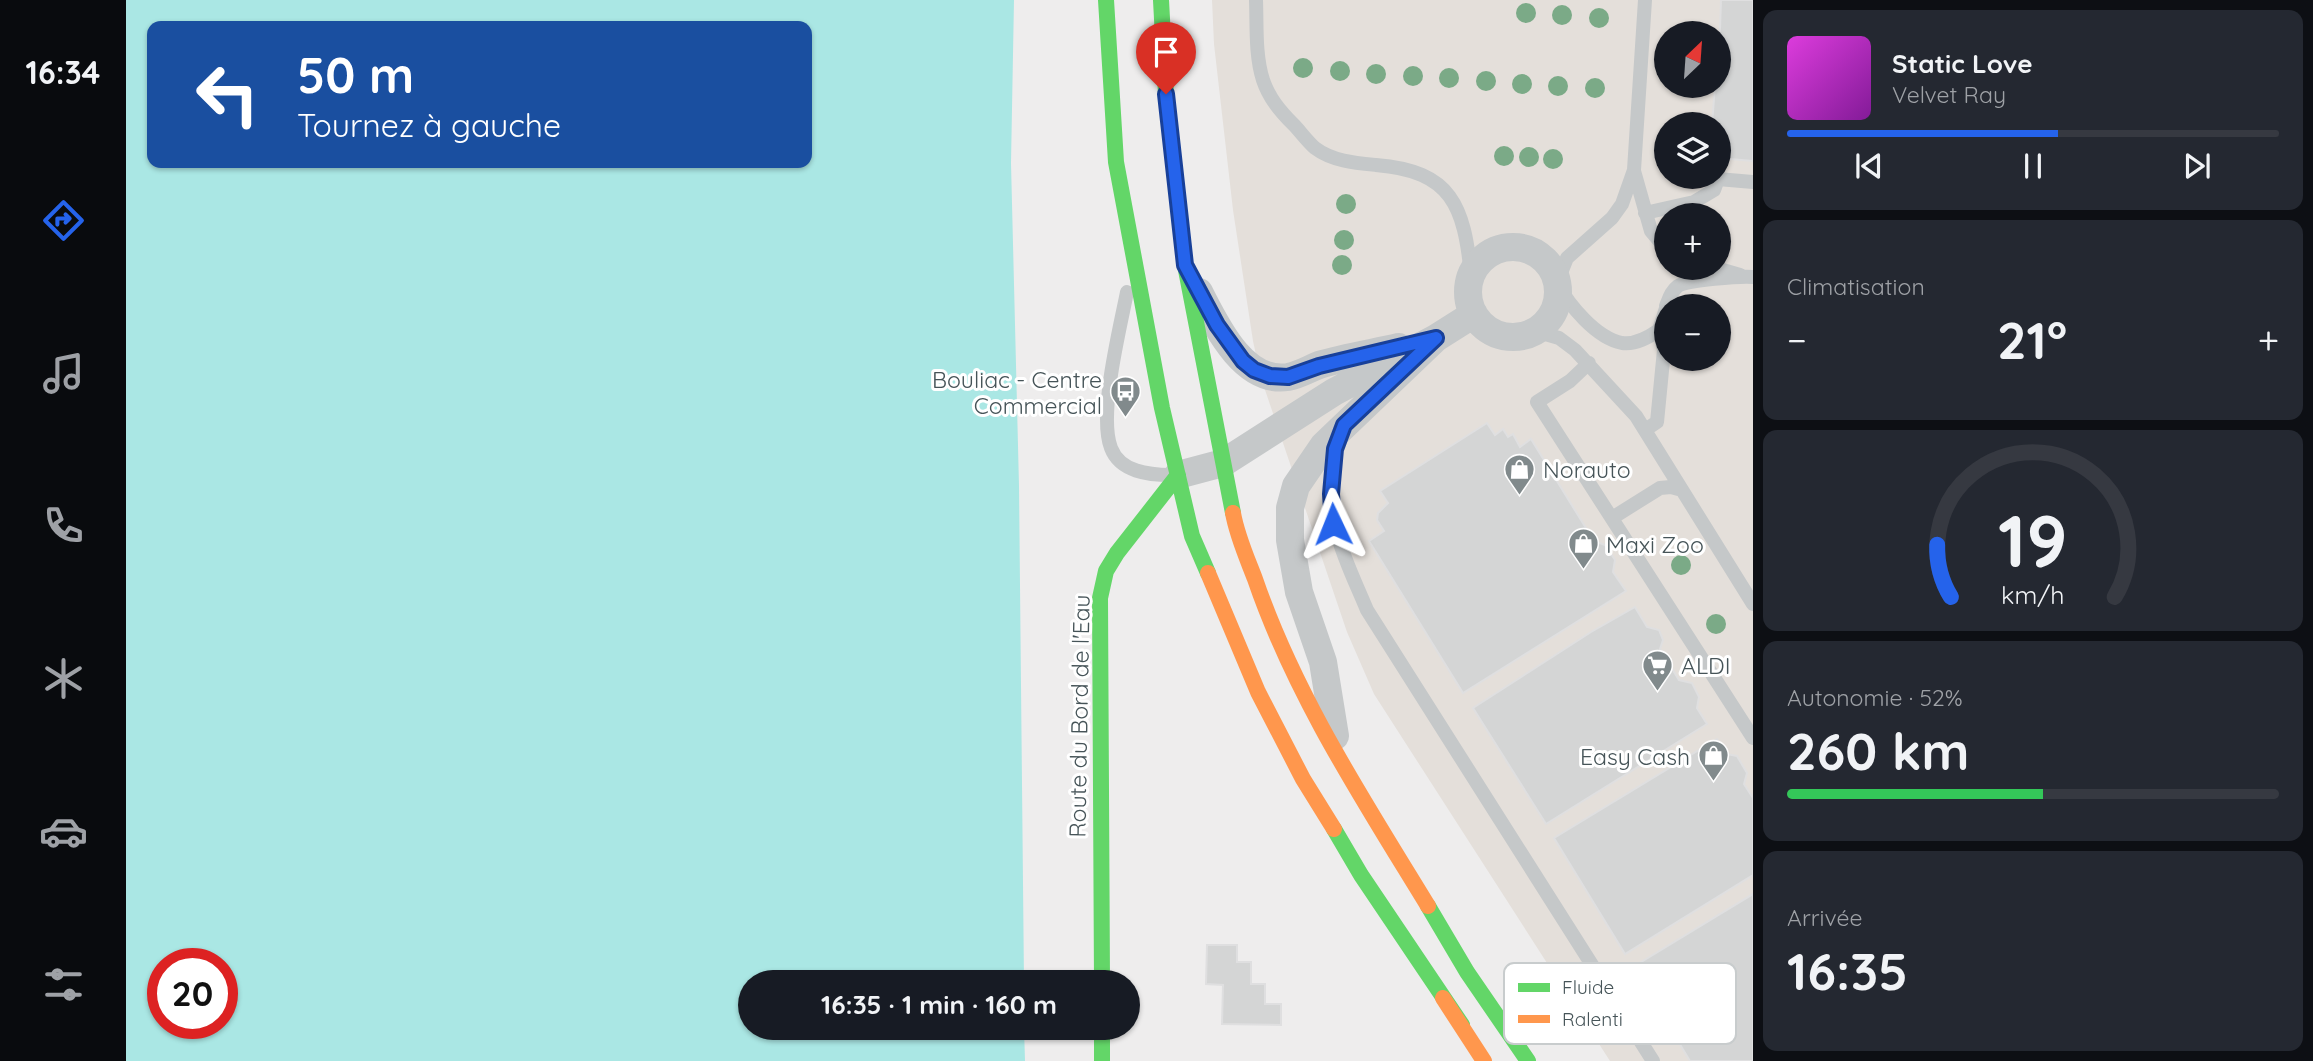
<!DOCTYPE html>
<html lang="fr">
<meta charset="utf-8">
<style>
body{margin:0;font-family:Quicksand,sans-serif;background:#242831;color:#f1f3f6;height:100vh;display:flex;flex-direction:column;font-size:26px;white-space:nowrap}
*{box-sizing:border-box;margin:0}
p{font-size:23px;color:#9ea1a6}
.icon{flex:none;width:38px;height:38px;fill:none;stroke:currentColor;stroke-width:2;stroke-linecap:round;stroke-linejoin:round}
.map{position:relative;flex:1;overflow:hidden}
.details{display:flex;flex-direction:column;gap:10px;padding:10px;background:#0d0f14;width:560px}
.details>*{flex:none}
.banner{position:absolute;left:21px;top:21px;width:665px;height:147px;border-radius:14px;box-shadow:0 2px 5px #0004;background:#1a4fa0;color:#fff;overflow:hidden}
.needle{width:46px;rotate:25deg}
.fabs{position:absolute;left:1528px;top:21px;display:grid;gap:14px}
.fabs a{display:grid;place-items:center;width:77px;height:77px;border-radius:50%;background:#171b24;box-shadow:0 2px 5px #0004;font-size:35px}
.speed{position:absolute;left:21px;top:948px;display:flex;gap:14px;font-size:35px;font-weight:700;text-align:center}
.speed>*{display:grid;place-content:center;width:91px;height:91px;border-radius:50%;background:#171b24;box-shadow:0 2px 5px #0004;line-height:1}
.speed .limit{border:10px solid #d22;background:#fff;color:#111}
.pin{position:absolute;display:grid;place-items:center;width:60px;height:60px;color:#fff;margin:-72px -30px;border-radius:50% 50% 50% 0;rotate:-45deg;box-shadow:0 0 7px #0007}
.pin .icon{rotate:45deg}
.me{position:absolute;width:77px;margin:-38px;rotate:358deg;stroke-linejoin:round;filter:drop-shadow(0 0 5px #0008)}
.turn{display:flex;align-items:center;gap:24px;height:147px;padding:0 35px;font-size:32px}
.turn .icon{width:91px;height:91px;stroke-width:2.5}
.turn b{display:block;font-size:49px;line-height:60px}
.big{font-size:52px;font-weight:700;line-height:1.1}
.details .tile{flex:1;display:flex;flex-direction:column;justify-content:center;gap:10px;min-width:0;padding:0 24px;border-radius:14px;background:#242831}
.details .dial{align-items:center;gap:0}
.dial svg{height:182px;overflow:visible;fill:none;stroke:#363941;stroke-width:7;stroke-linecap:round;text-anchor:middle}
.dial text{fill:#f1f3f6;stroke:none}
.song{display:flex;align-items:center;gap:21px}
.cover{width:84px;height:84px;border-radius:10px;background:linear-gradient(135deg,hsl(300 70% 55%),hsl(290 70% 35%))}
.played{height:7px;border-radius:4px;background:linear-gradient(90deg,#2563eb 55%,#363941 55%)}
.keys{display:flex;justify-content:space-around;direction:ltr}
.heat{display:flex;justify-content:space-between;align-items:center;font-size:38px;direction:ltr}
.charge{height:10px;border-radius:5px;background:linear-gradient(90deg,#34c759 52%,#363941 0)}
.trip{position:absolute;left:612px;top:970px;width:402px;height:70px;border-radius:35px;background:#171b24;box-shadow:0 2px 5px #0004;font-weight:700;line-height:70px;text-align:center}
main{display:flex;flex:1;min-height:0}
.dock{display:flex;flex-direction:column;width:126px;justify-content:space-around;align-items:center;background:#090b0e;color:#9ea1a6}
.dock .icon{width:49px;height:49px}
.dock .active{color:#2563eb}
.dock b{font-size:32px;color:#f1f3f6}
.map>svg:first-child{display:block}
.commercial{fill:#e4dfda;fill-rule:evenodd}
.water{fill:#aae7e4;fill-rule:evenodd}
.building{fill:#d4d5d5;stroke:#dfdfe0;stroke-width:2}
.lines{fill:none;stroke-linecap:round;stroke-linejoin:round}
.lane{stroke:#c5c8c9;stroke-width:14}
.street{stroke:#c5c8c9;stroke-width:28}
.fast{stroke:#63d668;stroke-width:16}
.slow{stroke:#ff974d;stroke-width:16}
.tree{fill:#7baa87}
.route-casing{stroke:#184099;stroke-width:18}
.route{stroke:#2563eb;stroke-width:12}
.labels{text-anchor:middle;dominant-baseline:central;stroke-width:6;stroke-linejoin:round;paint-order:stroke}
.poi-label{font-size:23px;fill:#465458;stroke:#fff;text-anchor:start}
.street-label{font-size:23px;fill:#465458;stroke:#fff}
.key{fill:#fff;stroke:#c8cccd;stroke-width:2}
.key-label{font-size:19px;fill:#465458}
</style>
<main>
<nav class="dock">
<b>16:34</b>
<svg class="icon active" aria-label="directions" viewBox="0 0 24 24"><path d="M12 3l9 9-9 9-9-9zM9 14v-3h6M13 9l2 2-2 2"/></svg>
<svg class="icon" aria-label="music" viewBox="0 0 24 24"><path d="M9 18V5l10-2v13"/><circle cx="6" cy="18" r="3"/><circle cx="16" cy="16" r="3"/></svg>
<svg class="icon" aria-label="phone" viewBox="0 0 24 24"><path d="M5 4h4l2 5-3 2q2 4 5 5l2-3 5 2v4C11 20 4 13 5 4z"/></svg>
<svg class="icon" aria-label="climate" viewBox="0 0 24 24"><path d="M12 3v18M4 7l16 10M4 17L20 7"/></svg>
<svg class="icon" aria-label="car" viewBox="0 0 24 24"><path d="M5 17H2v-5l4-1 3-4h7l3 4 3 1v5h-3M9 17h6M6 11h13"/><circle cx="7" cy="17" r="2"/><circle cx="17" cy="17" r="2"/></svg>
<svg class="icon" aria-label="filters" viewBox="0 0 24 24"><path d="M4 7h16M4 17h16"/><circle cx="9" cy="7" r="2"/><circle cx="15" cy="17" r="2"/></svg>
</nav>
<div class="map">
<svg width="1627" height="1061" viewBox="0 0 1627 1061">
<rect width="100%" height="100%" fill="#eeeded"/>
<!-- commercial -->
<path class="commercial" d="M1086,0H1627V1061H1484L1248,694L1221,632L1135,378L1127,341L1107,210L1088,44ZM1540,33H1592V86H1540ZM1540,124H1592V177H1540ZM1540,215H1592V268H1540ZM1540,306H1592V359H1540Z"/>
<!-- water -->
<path class="water" d="M0,0H888L885,163L893,486L898,982H625V1027H898L899,1061H0ZM26,26H681V163H26ZM37,964H96V1024H37Z"/>
<!-- building -->
<path class="building" d="M1595,0H1627V161L1592,158V124H1586L1589,86H1592Z
M1361,423L1369,435L1377,429L1382,437L1387,434L1394,447L1405,439L1468,541L1479,545L1489,560L1487,572L1500,591L1337,693L1243,541L1258,531L1251,520L1252,513L1262,503L1254,491Z
M1509,607L1521,627L1533,630L1537,640L1534,649L1553,680L1566,683L1573,697L1571,708L1581,724L1420,824L1347,708L1465,632Z
M1591,739L1601,754L1611,756L1621,773L1618,784L1627,798V875L1499,954L1428,838Z
M1627,894V1061H1564L1507,967Z
M1081,945H1111V962H1125V984H1139V1004H1155V1025L1096,1024L1097,985L1080,984Z"/>
<g class="lines">
<!-- lane -->
<path class="lane" d="M1130,0C1131,26 1129,55 1137,80C1143,98 1154,111 1167,124C1174,131 1181,141 1189,148C1206,161 1229,163 1250,165C1326,171 1338,206 1345,275
M1519,0L1508,170L1496,204L1486,218L1441,258L1431,283C1443,305 1470,338 1496,343C1510,345 1523,337 1533,330L1540,308
M1508,171L1525,231L1540,249
M1519,213L1568,202L1588,190L1592,179L1627,182
M1590,268L1614,275
M1001,292C994,328 972,415 985,448C994,472 1023,475 1045,475
M1540,306C1543,299 1545,291 1552,286C1561,280 1615,276 1627,277
M1409,331L1433,338L1449,350L1510,416L1627,604
M1463,363L1444,381L1411,402L1627,738
M1519,430L1531,422L1538,350L1533,330
M1213,439C1208,451 1208,464 1207,477C1202,530 1221,562 1241,610L1527,1061
M1486,518L1534,488L1545,487L1556,490"/>
<!-- street -->
<path class="street" d="M1342 292a45 45 0 1 1 90 0a45 45 0 1 1-90 0Z
M1073,292C1090,325 1117,384 1162,377C1173,375 1183,369 1193,365C1219,357 1247,353 1273,347
M1052,475L1097,463L1208,392L1310,338L1348,314
M1209,736L1197,662L1173,592L1164,540V508L1170,486L1198,445L1310,338"/>
<!-- fast -->
<path class="fast" d="M980,0L990,162L1036,408L1066,536L1082,573
M1035,0L1040,94L1059,265L1107,513
M1208,829L1235,875L1336,1025
M1302,906L1341,972L1402,1061
M976,982L974,598L980,571L991,553L1052,475
M976,1027V1061"/>
<!-- slow -->
<path class="slow" d="M1107,513C1111,536 1121,558 1129,579C1169,696 1238,801 1302,906
M1082,573L1132,692L1177,779L1208,829
M1317,998L1358,1061"/>
</g>
<!-- trees -->
<g class="tree">
<circle cx="1400" cy="13" r="10"/>
<circle cx="1436" cy="15" r="10"/>
<circle cx="1473" cy="18" r="10"/>
<circle cx="1177" cy="68" r="10"/>
<circle cx="1214" cy="71" r="10"/>
<circle cx="1250" cy="74" r="10"/>
<circle cx="1287" cy="76" r="10"/>
<circle cx="1323" cy="78" r="10"/>
<circle cx="1360" cy="81" r="10"/>
<circle cx="1396" cy="84" r="10"/>
<circle cx="1432" cy="86" r="10"/>
<circle cx="1469" cy="88" r="10"/>
<circle cx="1378" cy="156" r="10"/>
<circle cx="1403" cy="157" r="10"/>
<circle cx="1427" cy="159" r="10"/>
<circle cx="1220" cy="204" r="10"/>
<circle cx="1218" cy="240" r="10"/>
<circle cx="1216" cy="265" r="10"/>
<circle cx="1555" cy="565" r="10"/>
<circle cx="1590" cy="624" r="10"/>
</g>
<g class="lines">
<defs>
<path id="route" d="M1040,94L1059,265L1091,325L1117,361L1128,370L1144,376L1162,377L1193,366L1310,338L1218,425L1209,449L1205,494L1207,524"/>
</defs>
<!-- route casing -->
<use href="#route" class="route-casing"/>
<!-- route -->
<use href="#route" class="route"/>
</g>
<!-- icons -->
<defs>
<symbol id="bus-pin" viewBox="-11 -11 22 30"><path d="M0 17L-7.5 6A9.5 9.5 0 1 1 7.5 6Z" fill="#818a8c" stroke="#fff"/><path d="M-5-6H5V4H4V6H2V4H-2V6H-4V4H-5ZM-3.5-4V0h7V-4ZM-3.5 1.2v1.5H-2V1.2ZM2 1.2v1.5H3.5V1.2Z" fill="#fff"/></symbol>
<symbol id="shop-pin" viewBox="-11 -11 22 30"><path d="M0 17L-7.5 6A9.5 9.5 0 1 1 7.5 6Z" fill="#818a8c" stroke="#fff"/><path d="M-5-2.5h2.3a2.7 3.5 0 0 1 5.4 0H5L5.5 6h-11ZM-1.5-2.5h3a1.5 2.3 0 0 0-3 0Z" fill="#fff"/></symbol>
<symbol id="supermarket-pin" viewBox="-11 -11 22 30"><path d="M0 17L-7.5 6A9.5 9.5 0 1 1 7.5 6Z" fill="#818a8c" stroke="#fff"/><path d="M-6-5.5h2.5l.6 2H6L4.5 2H-2.5L-4.4-4H-6ZM-1.5 3.2a1.3 1.3 0 1 0 .1 0ZM3 3.2a1.3 1.3 0 1 0 .1 0Z" fill="#fff"/></symbol>
</defs>
<g fill-rule="evenodd">
<use href="#bus-pin" x="982" y="374" width="35" height="47"/>
<use href="#shop-pin" x="1376" y="452" width="35" height="47"/>
<use href="#shop-pin" x="1440" y="526" width="35" height="47"/>
<use href="#supermarket-pin" x="1514" y="648" width="35" height="47"/>
<use href="#shop-pin" x="1570" y="738" width="35" height="47"/>
</g>
<g class="labels">
<!-- poi labels -->
<g class="poi-label">
<text x="976" y="379" text-anchor="end">Bouliac - Centre<tspan x="976" dy="26">Commercial</tspan></text>
<text x="1417" y="469">Norauto</text>
<text x="1480" y="544">Maxi Zoo</text>
<text x="1555" y="665">ALDI</text>
<text x="1564" y="756" text-anchor="end">Easy Cash</text>
</g>
<!-- street labels -->
<g class="street-label">
<text transform="translate(953 716) rotate(-89)">Route du Bord de l'Eau</text>
</g>
</g>
<!-- legend -->
<rect x="1378" y="963" width="232" height="81" rx="10" class="key"/>
<rect x="1392" y="983" width="32" height="9" fill="#63d668"/>
<rect x="1392" y="1015" width="32" height="8" fill="#ff974d"/>
<g class="key-label">
<text x="1436" y="994">Fluide</text>
<text x="1436" y="1026">Ralenti</text>
</g>
</svg>
<div class="fabs">
<a><svg class="needle" viewBox="-14 -14 28 28"><path d="M0-13l5 13h-10z" fill="#e53935"/><path d="M0 13l5-13h-10z" fill="#9ea1a6"/></svg></a>
<a><svg class="icon" aria-label="layers" viewBox="0 0 24 24"><path d="M12 4l9 5-9 5-9-5zM3 14l9 5 9-5"/></svg></a>
<a>+</a>
<a>−</a>
</div>
<div class="speed"><div class="limit">20</div></div>
<div class="pin" style="left:1040px;top:94px;background:#d93025"><svg class="icon" aria-label="arrive" viewBox="0 0 24 24"><path d="M6 21V4h12l-3 4 3 4H6"/></svg></div>
<svg class="me" style="left:1207px;top:524px" viewBox="-20 -20 40 40"><path d="M0-17L14 15 0 8-14 15z" fill="#2563eb" stroke="#fff" stroke-width="4"/></svg>
<div class="trip">16:35 · 1 min · 160 m</div>
<div class="banner">
<div class="turn"><svg class="icon" aria-label="left" viewBox="0 0 24 24"><path d="M17 20v-9H6M10 6l-5 5 5 5"/></svg><div><b>50 m</b>Tournez à gauche</div></div>
</div>
</div>
<section class="details">
<div class="tile">
<div class="song"><i class="cover"></i><div><b>Static Love</b><p>Velvet Ray</p></div></div>
<div class="played"></div>
<div class="keys"><svg class="icon" aria-label="previous" viewBox="0 0 24 24"><path d="M18 5L8 12l10 7zM5 5v14"/></svg><svg class="icon" aria-label="pause" viewBox="0 0 24 24"><path d="M8 5v14M16 5v14"/></svg><svg class="icon" aria-label="next" viewBox="0 0 24 24"><path d="M6 5l10 7-10 7zM19 5v14"/></svg></div>
</div>
<div class="tile"><p>Climatisation</p>
<div class="heat"><a>−</a><b class="big">21°</b><a>+</a></div>
</div>
<div class="tile dial"><svg viewBox="0 0 100 80">
<path d="M14 69A42 42 0 1 1 86 69"/>
<path d="M14 69A42 42 0 0 1 8 46" stroke="#2563eb"/>
<text x="50" y="56" font-size="32" font-weight="700">19</text>
<text x="50" y="72" font-size="11">km/h</text>
</svg></div>
<div class="tile"><p>Autonomie · 52%</p><b class="big">260 km</b><div class="charge"></div></div>
<div class="tile"><p>Arrivée</p><b class="big">16:35</b></div>
</section>
</main>
